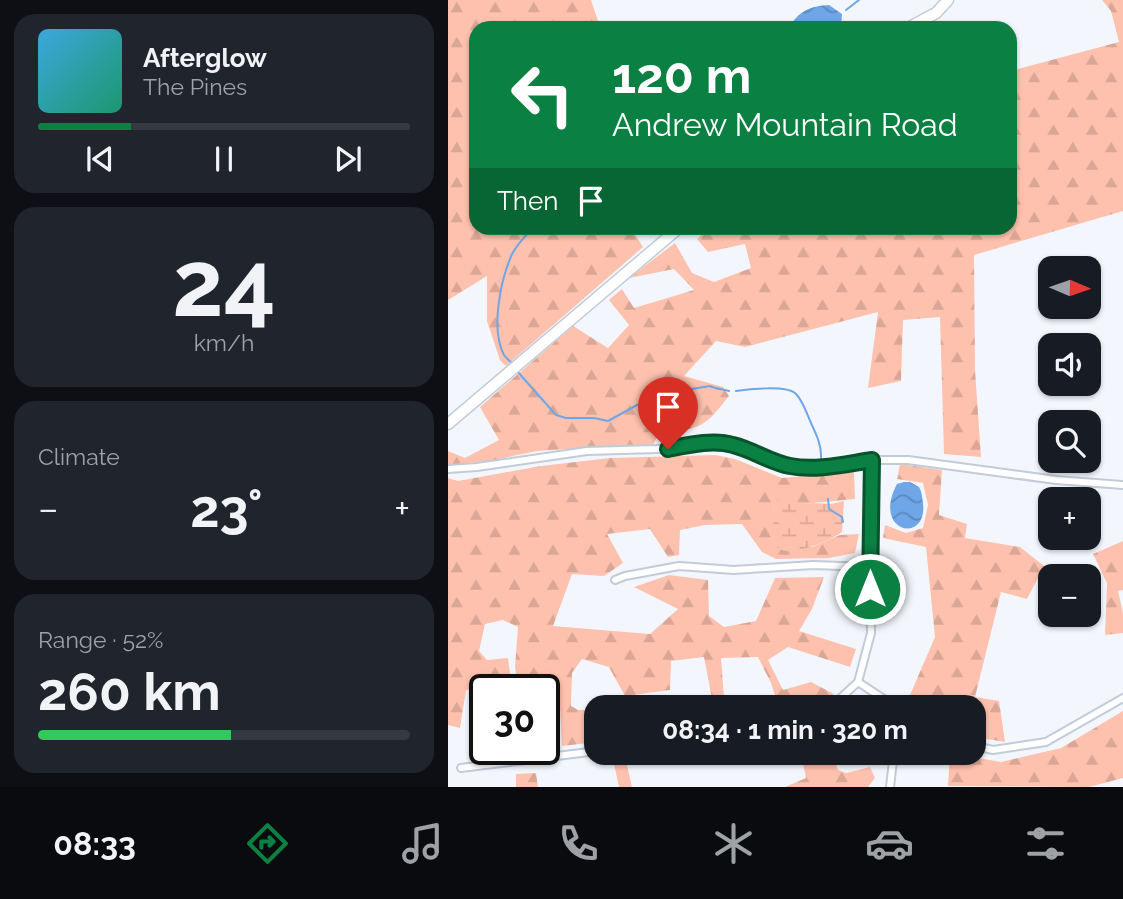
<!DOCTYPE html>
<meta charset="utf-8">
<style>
body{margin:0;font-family:Raleway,sans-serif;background:#20242c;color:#f1f3f6;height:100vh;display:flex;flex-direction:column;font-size:26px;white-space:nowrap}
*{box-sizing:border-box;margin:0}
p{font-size:23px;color:#9ea1a6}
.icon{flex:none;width:38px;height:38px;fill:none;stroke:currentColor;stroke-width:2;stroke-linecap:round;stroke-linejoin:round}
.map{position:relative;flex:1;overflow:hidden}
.side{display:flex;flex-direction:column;gap:14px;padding:14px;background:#0d0f14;width:448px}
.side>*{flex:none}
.hud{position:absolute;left:21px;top:21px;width:548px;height:214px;border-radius:21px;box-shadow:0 2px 5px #0004;background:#0b8043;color:#fff;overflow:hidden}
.needle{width:46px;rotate:92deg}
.controls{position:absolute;left:590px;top:256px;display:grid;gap:14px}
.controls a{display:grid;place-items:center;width:63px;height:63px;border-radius:14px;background:#171b24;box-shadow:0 2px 5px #0004;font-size:35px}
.speed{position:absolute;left:21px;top:674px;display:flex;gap:14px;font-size:35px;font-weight:700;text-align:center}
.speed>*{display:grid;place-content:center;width:91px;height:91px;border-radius:50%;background:#171b24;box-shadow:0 2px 5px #0004;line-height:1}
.speed .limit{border:4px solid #111;border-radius:10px;background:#fff;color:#111}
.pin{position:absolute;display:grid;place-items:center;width:60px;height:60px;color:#fff;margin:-72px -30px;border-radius:50% 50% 50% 0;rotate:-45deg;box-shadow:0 0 7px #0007}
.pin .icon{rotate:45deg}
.me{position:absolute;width:77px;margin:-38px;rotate:0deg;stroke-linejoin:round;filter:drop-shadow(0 0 5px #0008)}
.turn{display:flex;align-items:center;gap:24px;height:147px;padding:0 28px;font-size:32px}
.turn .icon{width:91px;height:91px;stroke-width:2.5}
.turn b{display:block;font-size:49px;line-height:60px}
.then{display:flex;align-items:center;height:66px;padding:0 28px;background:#0003;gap:14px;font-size:26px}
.big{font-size:52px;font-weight:700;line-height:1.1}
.side .tile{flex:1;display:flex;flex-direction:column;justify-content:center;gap:10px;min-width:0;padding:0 24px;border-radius:21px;background:#20242c}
.side .dial{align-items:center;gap:0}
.dial b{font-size:91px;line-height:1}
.song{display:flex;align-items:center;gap:21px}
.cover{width:84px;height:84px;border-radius:10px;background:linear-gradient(135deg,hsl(200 70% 55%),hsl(160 70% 35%))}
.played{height:7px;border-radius:4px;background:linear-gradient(90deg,#0b8043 25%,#363941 25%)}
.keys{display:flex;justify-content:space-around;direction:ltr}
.heat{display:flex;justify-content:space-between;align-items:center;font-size:38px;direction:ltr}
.charge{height:10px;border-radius:5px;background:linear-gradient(90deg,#34c759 52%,#363941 0)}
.trip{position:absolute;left:136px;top:695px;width:402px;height:70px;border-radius:21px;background:#171b24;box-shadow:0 2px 5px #0004;font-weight:700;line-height:70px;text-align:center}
.tabs{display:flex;height:112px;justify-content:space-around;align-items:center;background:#090b0e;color:#9ea1a6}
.tabs .icon{width:49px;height:49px}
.tabs .selected{color:#0b8043}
.tabs b{font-size:32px;color:#f1f3f6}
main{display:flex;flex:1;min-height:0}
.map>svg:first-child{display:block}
.forest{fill:url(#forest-firs)}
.wetland{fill:url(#wetland-marsh)}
.water{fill:url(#water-waves)}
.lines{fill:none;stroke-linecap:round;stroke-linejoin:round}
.stream{stroke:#6ea6e8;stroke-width:2}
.street-casing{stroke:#c2ccd9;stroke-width:10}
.secondary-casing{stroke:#c2ccd9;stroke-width:13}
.street{stroke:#fff;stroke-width:6}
.secondary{stroke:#fff;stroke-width:10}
.route-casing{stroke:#07532c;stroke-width:18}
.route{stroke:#0b8043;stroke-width:12}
</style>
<main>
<section class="side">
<div class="tile">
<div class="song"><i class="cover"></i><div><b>Afterglow</b><p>The Pines</p></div></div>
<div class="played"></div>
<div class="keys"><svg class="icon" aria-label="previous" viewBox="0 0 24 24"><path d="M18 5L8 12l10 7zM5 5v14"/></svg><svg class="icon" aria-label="pause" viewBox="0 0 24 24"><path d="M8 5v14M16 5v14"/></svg><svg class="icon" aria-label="next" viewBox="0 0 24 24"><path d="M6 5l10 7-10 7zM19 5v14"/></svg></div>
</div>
<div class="tile dial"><b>24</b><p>km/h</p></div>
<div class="tile"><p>Climate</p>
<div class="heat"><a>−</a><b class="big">23°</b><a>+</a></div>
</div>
<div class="tile"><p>Range · 52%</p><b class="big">260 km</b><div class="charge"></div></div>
</section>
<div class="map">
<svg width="675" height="787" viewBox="0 0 675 787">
<defs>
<pattern id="forest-firs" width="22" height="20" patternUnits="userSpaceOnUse" patternTransform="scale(1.75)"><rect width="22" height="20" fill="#fec1ad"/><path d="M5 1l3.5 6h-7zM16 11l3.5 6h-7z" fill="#daa695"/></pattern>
<pattern id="wetland-marsh" width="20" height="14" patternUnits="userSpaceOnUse" patternTransform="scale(1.75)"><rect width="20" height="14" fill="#fec1ad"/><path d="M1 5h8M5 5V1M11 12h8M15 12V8" fill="none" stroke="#daa695"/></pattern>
<pattern id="water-waves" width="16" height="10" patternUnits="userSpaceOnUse" patternTransform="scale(1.75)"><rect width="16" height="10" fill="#6ea6e8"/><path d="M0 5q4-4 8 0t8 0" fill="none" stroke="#5b88bd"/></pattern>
</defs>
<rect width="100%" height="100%" fill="#f3f7fd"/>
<!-- forest -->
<path class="forest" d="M0,0H143L150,21V28H28V228H183L195,247L58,366L52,360L39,321V276L0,300Z
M654,0H675V211L526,255L527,370L533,457L496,454L492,317L455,320L453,381L420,388L430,312L297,347L268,341L236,376L275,387L281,396C272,407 262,422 248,427C231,434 213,422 205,446H166L89,451L41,461L0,465V451L17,458L51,440L32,407L125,326L160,348L181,325L161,300L174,289L186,308L246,290L226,269L181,278L227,243L244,273L266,282L303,268L297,244L260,252L249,239L261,228H562V71L671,42L663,11Z
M267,455L287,459L334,478L406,472L407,499L354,504H325L327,519L326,535L364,547L392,535L411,534L407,553L381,558L328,559L314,552L294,524L257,525L232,530L231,555L220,557L202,529L159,534L175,563L156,576L124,574L105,626L202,634L230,609L186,587L221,575L260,580L261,616L276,627L308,621L327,578L376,577L364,609L351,631L408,649L402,667L340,647L320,660L335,690L363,682L386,694L362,707H331L323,683L310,657L273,658L276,697L318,702L319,707H248L264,699L256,657L223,661L222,690L177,696L161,667L134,659L124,673L123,706L130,710H149V742L114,746L111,685L88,682L77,686V689H70L67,667L70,627L55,620L37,624L31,651L39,660L60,658L64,689H48L47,687L18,690L12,728L0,725V478L10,481L93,466L162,458Z
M452,464L494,470L491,515L519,524L517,538L572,547L596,566L579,599L553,592L527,697L551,701L557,742L527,737V707H466L459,702L487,637L478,547L435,538L437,525L458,533L475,528L480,505L475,483L449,479Z
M675,541V590L670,591L675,613V633L657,635L659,583L645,554Z
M675,711V778L641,787L500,786L502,753L553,762L613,748Z
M353,753H383L390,770L398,773L422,767L427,778L420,787H337L358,778Z
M178,761L184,787H171L166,764Z
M88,773L90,787H68V774Z"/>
<!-- wetland -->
<path class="wetland" d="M337,498L355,504L365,503L383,504L396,501L394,532C384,540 342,558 330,548C324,542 326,513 325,503L327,500Z"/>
<!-- water -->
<path class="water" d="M381,5L394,14L393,28H341C350,11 363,6 381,5Z
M456,482H462L471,487C474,492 474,497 475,503C480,545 423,533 449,484Z"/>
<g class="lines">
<!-- stream -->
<path class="stream" d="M398,10L411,0
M64,363C61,360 58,358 56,355C42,329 53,279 64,254C69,244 78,236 84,228
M69,371L108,415L118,418H146L160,421L189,405H202L219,393L262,386C268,389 274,389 281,391
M288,391C301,389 339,385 348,394C355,401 359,414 363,423C369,436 374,446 373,460
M380,499L381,509L394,517L395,522"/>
<defs>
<path id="street" d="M0,469L29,467L139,451L209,449L275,443L293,447L326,462L352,467H376L424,460H460L608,480L675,485
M167,580L177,576L231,566L286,570L365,565L422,567
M410,682L448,707
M383,707L410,682L423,633L422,567L424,460
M527,746L545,750L598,742L675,698
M13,768L149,751
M442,787L446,752"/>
<path id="secondary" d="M460,28L488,13L500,0
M0,424L231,228"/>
</defs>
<!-- street casing -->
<use href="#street" class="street-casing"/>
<!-- secondary casing -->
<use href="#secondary" class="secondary-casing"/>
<!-- street -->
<use href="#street" class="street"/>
<!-- secondary -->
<use href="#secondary" class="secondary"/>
</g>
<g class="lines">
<defs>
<path id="route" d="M220,449C240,445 265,439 285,445C305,450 322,462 342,466C369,471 397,464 424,460L422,589"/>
</defs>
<!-- route casing -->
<use href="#route" class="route-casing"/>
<!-- route -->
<use href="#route" class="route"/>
</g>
</svg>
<div class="controls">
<a><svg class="needle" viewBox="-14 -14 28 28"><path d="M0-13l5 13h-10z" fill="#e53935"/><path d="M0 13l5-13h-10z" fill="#9ea1a6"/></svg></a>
<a><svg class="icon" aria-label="sound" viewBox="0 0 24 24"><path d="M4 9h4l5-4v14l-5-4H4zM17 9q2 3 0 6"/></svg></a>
<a><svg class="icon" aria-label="search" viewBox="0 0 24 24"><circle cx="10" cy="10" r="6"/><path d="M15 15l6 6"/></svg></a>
<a>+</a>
<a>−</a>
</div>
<div class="speed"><div class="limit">30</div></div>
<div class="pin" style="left:220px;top:449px;background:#d93025"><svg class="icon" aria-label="arrive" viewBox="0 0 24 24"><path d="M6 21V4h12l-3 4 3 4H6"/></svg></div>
<svg class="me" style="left:422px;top:589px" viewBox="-20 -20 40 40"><circle r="17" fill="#0b8043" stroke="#fff" stroke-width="3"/><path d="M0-11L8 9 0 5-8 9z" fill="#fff"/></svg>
<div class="trip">08:34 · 1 min · 320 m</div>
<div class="hud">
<div class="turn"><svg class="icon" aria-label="left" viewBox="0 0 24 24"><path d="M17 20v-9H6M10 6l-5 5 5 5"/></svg><div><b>120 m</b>Andrew Mountain Road</div></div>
<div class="then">Then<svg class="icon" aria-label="arrive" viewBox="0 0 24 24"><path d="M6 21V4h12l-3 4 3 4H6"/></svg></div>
</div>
</div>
</main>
<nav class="tabs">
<b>08:33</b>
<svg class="icon selected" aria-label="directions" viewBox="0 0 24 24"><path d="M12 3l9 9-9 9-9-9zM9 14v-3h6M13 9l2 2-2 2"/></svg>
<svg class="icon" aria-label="music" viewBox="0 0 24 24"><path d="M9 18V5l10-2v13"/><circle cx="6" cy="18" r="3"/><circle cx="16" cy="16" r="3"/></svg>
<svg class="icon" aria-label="phone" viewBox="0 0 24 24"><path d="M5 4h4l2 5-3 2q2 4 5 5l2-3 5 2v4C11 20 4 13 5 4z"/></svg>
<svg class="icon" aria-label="climate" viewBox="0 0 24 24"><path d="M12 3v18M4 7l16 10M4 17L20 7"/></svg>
<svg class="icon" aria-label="car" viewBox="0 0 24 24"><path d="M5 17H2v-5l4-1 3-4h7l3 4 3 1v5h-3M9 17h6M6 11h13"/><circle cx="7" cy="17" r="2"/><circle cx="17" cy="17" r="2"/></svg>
<svg class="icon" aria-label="filters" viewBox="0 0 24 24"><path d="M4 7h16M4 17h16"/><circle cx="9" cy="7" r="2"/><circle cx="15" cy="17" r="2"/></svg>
</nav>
